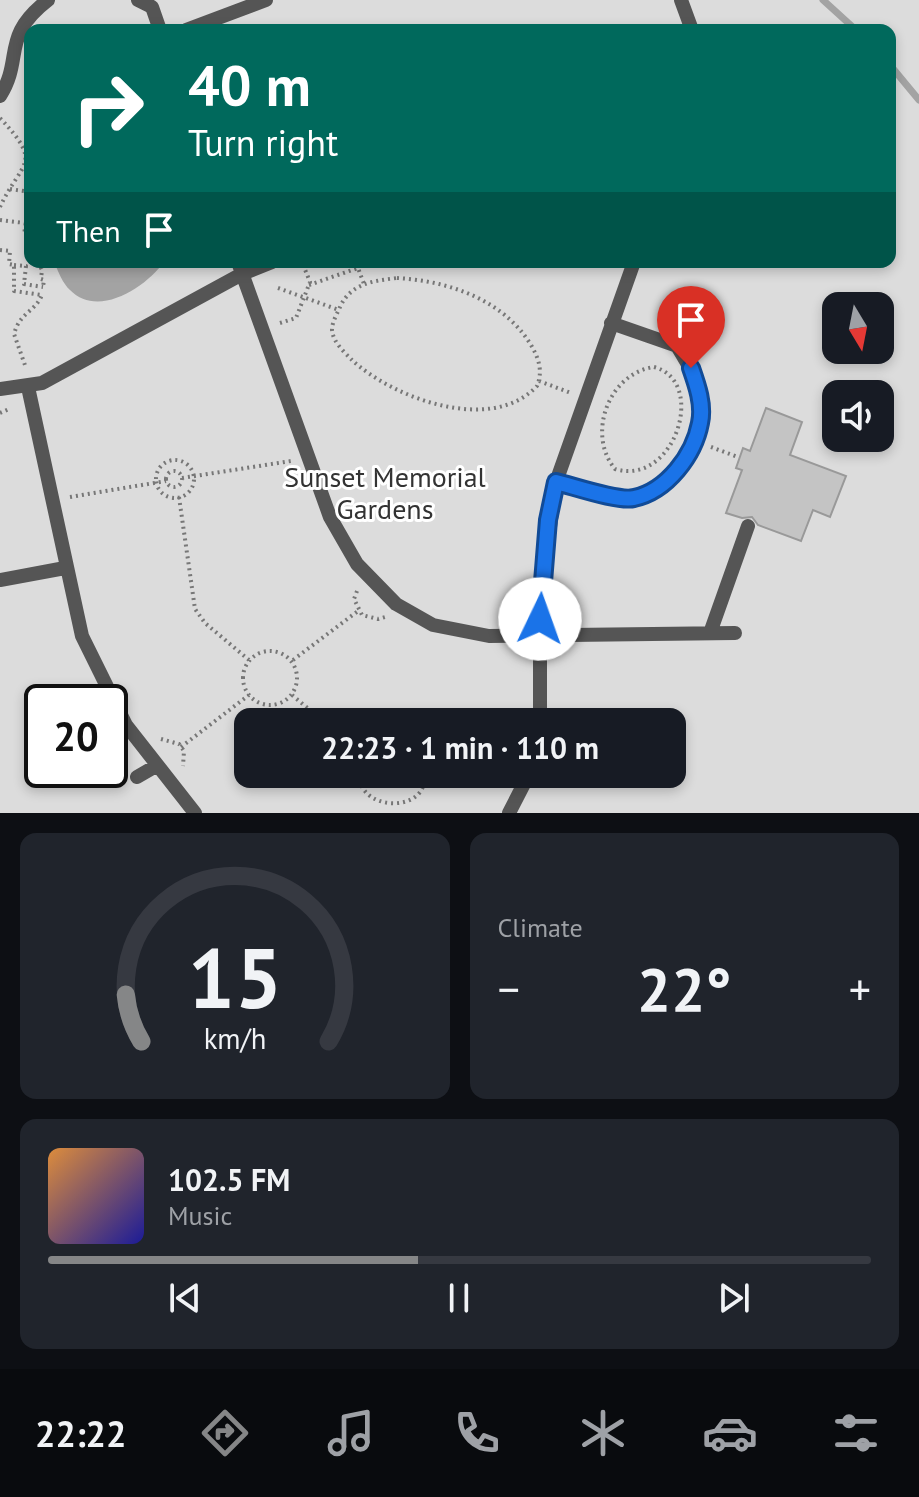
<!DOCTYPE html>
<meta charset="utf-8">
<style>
body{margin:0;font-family:"PT Sans",sans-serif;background:#20242c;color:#f1f3f6;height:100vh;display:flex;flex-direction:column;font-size:30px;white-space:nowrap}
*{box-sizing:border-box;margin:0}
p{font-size:26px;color:#9ea1a6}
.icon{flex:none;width:44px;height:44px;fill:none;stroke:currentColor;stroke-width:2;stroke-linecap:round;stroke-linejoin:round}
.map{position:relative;height:813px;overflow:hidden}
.panel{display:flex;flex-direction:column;gap:20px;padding:20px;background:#0d0f14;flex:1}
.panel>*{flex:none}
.top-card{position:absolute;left:24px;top:24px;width:872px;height:244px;border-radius:16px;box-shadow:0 4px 12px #0003;background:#00695c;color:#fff;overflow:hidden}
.needle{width:52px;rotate:170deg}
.buttons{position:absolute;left:822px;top:292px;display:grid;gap:16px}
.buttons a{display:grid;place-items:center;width:72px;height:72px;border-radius:16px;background:#171b24;box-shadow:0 4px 12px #0003;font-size:40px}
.speed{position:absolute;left:24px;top:684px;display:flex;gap:16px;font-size:40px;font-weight:700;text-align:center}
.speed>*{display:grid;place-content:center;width:104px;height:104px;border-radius:50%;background:#171b24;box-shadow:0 4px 12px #0003;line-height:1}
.speed .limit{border:4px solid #111;border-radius:12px;background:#fff;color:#111}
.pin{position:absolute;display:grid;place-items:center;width:68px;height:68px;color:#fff;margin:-82px -34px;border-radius:50% 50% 50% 0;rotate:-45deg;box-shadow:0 0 8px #0007}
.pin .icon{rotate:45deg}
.me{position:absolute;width:88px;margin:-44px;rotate:3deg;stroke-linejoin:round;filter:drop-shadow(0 0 6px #0008)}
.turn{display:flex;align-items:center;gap:28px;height:168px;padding:0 32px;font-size:36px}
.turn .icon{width:104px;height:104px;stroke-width:2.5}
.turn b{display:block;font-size:56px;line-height:68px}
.then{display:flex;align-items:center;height:76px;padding:0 32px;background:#0003;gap:16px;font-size:30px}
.big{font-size:60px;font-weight:600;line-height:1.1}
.panel .tile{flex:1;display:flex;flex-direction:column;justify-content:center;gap:12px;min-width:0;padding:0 28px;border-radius:16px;background:#20242c}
.panel .dial{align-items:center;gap:0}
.dial svg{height:208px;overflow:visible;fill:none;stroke:#363941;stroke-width:7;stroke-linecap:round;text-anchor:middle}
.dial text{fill:#f1f3f6;stroke:none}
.song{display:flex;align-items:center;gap:24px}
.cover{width:96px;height:96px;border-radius:12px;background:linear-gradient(135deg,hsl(30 70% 55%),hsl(240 70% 35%))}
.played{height:8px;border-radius:4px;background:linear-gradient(90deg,#858687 45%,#363941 45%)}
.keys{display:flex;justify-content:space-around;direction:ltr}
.heat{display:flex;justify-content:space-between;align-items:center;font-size:44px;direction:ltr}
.panel .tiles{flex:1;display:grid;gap:20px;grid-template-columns:1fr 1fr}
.tile:last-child{grid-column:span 2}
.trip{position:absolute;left:234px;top:708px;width:452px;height:80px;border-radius:16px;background:#171b24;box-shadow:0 4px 12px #0003;font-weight:600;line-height:80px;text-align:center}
.tabs{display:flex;height:128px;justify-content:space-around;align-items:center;background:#090b0e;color:#9ea1a6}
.tabs .icon{width:56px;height:56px}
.tabs .selected{color:#858687}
.tabs b{font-size:36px;color:#f1f3f6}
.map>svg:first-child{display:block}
.green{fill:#dcdcdc;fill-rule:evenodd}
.water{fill:#a3a3a3}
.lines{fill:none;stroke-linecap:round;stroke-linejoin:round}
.stream{stroke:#a3a3a3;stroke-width:7}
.building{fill:#c4c4c4;stroke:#999;stroke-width:2}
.path{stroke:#777;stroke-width:4;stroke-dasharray:2 4;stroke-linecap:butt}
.lane{stroke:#555;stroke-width:14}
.route-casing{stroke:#114b97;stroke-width:20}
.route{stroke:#1a73e8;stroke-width:14}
.labels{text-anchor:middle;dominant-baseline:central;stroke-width:6;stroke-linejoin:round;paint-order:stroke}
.park-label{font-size:28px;fill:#333;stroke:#fff}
</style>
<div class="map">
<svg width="919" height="813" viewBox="0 0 919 813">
<rect width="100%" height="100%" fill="#fff"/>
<!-- green -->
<path class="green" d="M0,0H919V813H0ZM30,30H890V262H30ZM836,306H880V350H836ZM836,394H880V438H836ZM42,702H110V770H42ZM248,722H672V774H248Z"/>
<!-- water -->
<path class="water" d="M54,262H164C146,287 98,319 70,290C63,284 58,271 54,262Z"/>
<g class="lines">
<!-- stream -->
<path class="stream" d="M823,0L856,30
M890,65L919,100"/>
</g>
<!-- building -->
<path class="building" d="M766,408L802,422L790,455L846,476L830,517L813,510L801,541L758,525L752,517L742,518L726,513L742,470L736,468L743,448L750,451Z"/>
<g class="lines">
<!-- path -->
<path class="path" d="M0,118C44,165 22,160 0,207
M10,189L30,192
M30,194L24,235L30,236
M0,220L25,223
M0,250L10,251L9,264L14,265V291L42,295C35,312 20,312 14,334L26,368
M38,262L42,270L41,279L44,280L43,287
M14,265L26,266L24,284L43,287
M397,278C448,281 503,299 531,345C539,359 543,371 537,386C491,435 393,398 352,360C344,352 333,342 332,330C332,322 337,314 340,307C351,283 373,281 397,278Z
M309,285L358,268L364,284
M278,288L339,310
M280,323L296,318L310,282L302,262
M654,367C708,381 675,487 615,469C586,434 609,373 654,367Z
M539,381L571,393
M0,413L9,409
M711,447L738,457
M156 479a19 19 0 1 1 38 0a19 19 0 1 1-38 0Z
M166 479a8 8 0 1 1 16 0a8 8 0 1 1-16 0Z
M182,478L291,461
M70,497L166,481
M179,497L195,609L205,623L249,660
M357,591L354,599L362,615L378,619L385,617
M243 678a27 27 0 1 1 54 0a27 27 0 1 1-54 0Z
M293,660L358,611
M292,695L324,722
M161,739L179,744L184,751L183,766
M181,747L249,695
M359,774C359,813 430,813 424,774"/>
<!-- lane -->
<path class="lane" d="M138,0L152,7L160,30
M681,0L692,30
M186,30L266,0
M0,96C24,58 0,37 48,0
M238,262L330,517L357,564L396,604L433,625L489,636L735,633
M28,387L82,636L126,725L195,813
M0,389L42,383L242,274L272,262
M556,482C573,486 619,502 634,498C677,488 709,433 699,391C695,375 686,361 677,346L611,323
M0,580L65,568
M710,633L748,526
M540,722V601L556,482L634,262
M137,777L156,766
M509,813L529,774"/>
</g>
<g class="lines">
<defs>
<path id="route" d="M540,619L548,520L556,482C573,486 619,502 634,498C667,491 694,455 700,423C704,405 697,385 691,368"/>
</defs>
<!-- route casing -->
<use href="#route" class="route-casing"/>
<!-- route -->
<use href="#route" class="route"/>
</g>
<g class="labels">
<!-- park labels -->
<g class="park-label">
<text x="385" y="476">Sunset Memorial<tspan x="385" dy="32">Gardens</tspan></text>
</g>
</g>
</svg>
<div class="buttons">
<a><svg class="needle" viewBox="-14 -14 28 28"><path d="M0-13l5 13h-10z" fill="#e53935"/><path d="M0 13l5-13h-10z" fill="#9ea1a6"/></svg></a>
<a><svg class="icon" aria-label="sound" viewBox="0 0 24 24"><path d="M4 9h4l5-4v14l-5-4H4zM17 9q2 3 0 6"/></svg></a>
</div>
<div class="speed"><div class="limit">20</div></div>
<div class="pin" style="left:691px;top:368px;background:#d93025"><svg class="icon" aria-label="arrive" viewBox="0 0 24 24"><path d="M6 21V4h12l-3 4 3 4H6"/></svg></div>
<svg class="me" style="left:540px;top:619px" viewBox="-20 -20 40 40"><circle r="19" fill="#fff"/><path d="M0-13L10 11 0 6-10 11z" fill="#1a73e8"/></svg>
<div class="trip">22:23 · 1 min · 110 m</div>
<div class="top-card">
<div class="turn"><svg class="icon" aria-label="right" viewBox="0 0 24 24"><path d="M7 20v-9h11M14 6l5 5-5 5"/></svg><div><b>40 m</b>Turn right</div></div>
<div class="then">Then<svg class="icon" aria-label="arrive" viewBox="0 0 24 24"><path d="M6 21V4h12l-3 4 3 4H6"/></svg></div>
</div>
</div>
<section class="panel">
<div class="tiles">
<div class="tile dial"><svg viewBox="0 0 100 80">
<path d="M14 69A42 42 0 1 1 86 69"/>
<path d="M14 69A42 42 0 0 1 8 51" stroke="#858687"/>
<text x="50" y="56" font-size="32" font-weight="700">15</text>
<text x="50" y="72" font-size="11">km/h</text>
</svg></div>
<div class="tile"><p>Climate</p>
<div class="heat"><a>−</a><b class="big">22°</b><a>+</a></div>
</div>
<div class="tile">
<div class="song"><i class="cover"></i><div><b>102.5 FM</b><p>Music</p></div></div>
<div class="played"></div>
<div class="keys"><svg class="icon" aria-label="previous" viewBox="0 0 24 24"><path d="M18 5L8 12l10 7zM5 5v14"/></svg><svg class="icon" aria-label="pause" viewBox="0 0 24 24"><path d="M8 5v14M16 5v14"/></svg><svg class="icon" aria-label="next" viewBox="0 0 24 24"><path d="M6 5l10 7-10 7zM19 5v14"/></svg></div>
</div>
</div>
</section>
<nav class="tabs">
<b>22:22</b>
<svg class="icon selected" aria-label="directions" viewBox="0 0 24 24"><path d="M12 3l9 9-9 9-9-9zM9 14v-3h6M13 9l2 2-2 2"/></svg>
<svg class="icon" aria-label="music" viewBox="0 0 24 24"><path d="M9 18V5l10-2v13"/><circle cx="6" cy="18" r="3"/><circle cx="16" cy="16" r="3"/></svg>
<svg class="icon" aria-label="phone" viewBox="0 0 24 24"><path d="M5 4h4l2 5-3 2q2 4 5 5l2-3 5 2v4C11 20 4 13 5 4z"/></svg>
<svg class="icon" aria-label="climate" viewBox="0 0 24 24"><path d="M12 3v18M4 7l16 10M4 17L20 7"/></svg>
<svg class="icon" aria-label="car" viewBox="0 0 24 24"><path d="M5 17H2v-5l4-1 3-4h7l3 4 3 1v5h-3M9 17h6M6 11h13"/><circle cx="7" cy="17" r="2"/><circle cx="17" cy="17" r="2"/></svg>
<svg class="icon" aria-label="filters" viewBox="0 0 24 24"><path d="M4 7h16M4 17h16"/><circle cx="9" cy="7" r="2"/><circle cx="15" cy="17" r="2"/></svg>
</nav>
